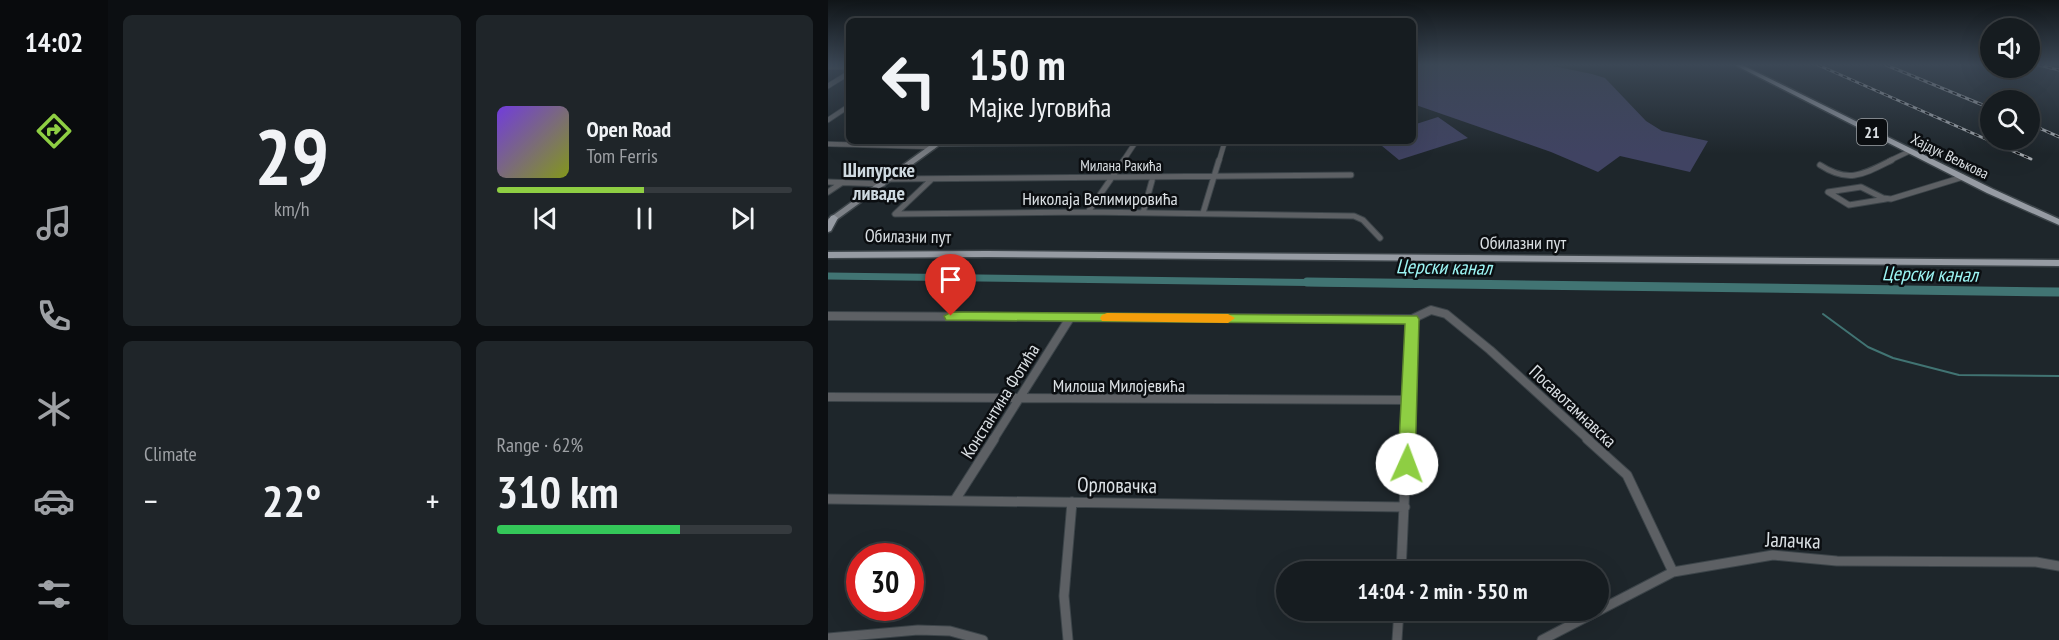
<!DOCTYPE html>
<meta charset="utf-8">
<style>
body{margin:0;font-family:"PT Sans Narrow",sans-serif;background:#1f2529;color:#f1f3f6;height:100vh;display:flex;flex-direction:column;font-size:22px;white-space:nowrap}
*{box-sizing:border-box;margin:0}
p{font-size:20px;color:#9ea1a5}
.icon{flex:none;width:33px;height:33px;fill:none;stroke:currentColor;stroke-width:2;stroke-linecap:round;stroke-linejoin:round}
.map{position:relative;flex:1;overflow:hidden}
.panel{display:flex;flex-direction:column;gap:15px;padding:15px;background:#0c0f12;width:720px}
.panel>*{flex:none}
.banner{position:absolute;left:18px;top:18px;width:570px;height:126px;border-radius:9px;box-shadow:0 6px 24px #0002,0 0 0 2px #353a3e;background:#161c20;color:#f1f3f6;overflow:hidden}
.fabs{position:absolute;left:1152px;top:18px;display:grid;gap:12px}
.fabs a{display:grid;place-items:center;width:60px;height:60px;border-radius:50%;background:#161c20;box-shadow:0 6px 24px #0002,0 0 0 2px #353a3e;font-size:30px}
.speed{position:absolute;left:18px;top:543px;display:flex;gap:12px;font-size:30px;font-weight:700;text-align:center}
.speed>*{display:grid;place-content:center;width:78px;height:78px;border-radius:50%;background:#161c20;box-shadow:0 6px 24px #0002,0 0 0 2px #353a3e;line-height:1}
.speed .limit{border:9px solid #d22;background:#fff;color:#111}
.pin{position:absolute;display:grid;place-items:center;width:51px;height:51px;color:#fff;margin:-62px -26px;border-radius:50% 50% 50% 0;rotate:-45deg;box-shadow:0 0 6px #0007}
.pin .icon{rotate:45deg}
.me{position:absolute;width:66px;margin:-33px;rotate:2deg;stroke-linejoin:round;filter:drop-shadow(0 0 4px #0008)}
.turn{display:flex;align-items:center;gap:21px;height:126px;padding:0 24px;font-size:27px}
.turn .icon{width:78px;height:78px;stroke-width:2.5}
.turn b{display:block;font-size:42px;line-height:51px}
.big{font-size:45px;font-weight:600;line-height:1.1}
.panel .widget{flex:1;display:flex;flex-direction:column;justify-content:center;gap:9px;min-width:0;padding:0 21px;border-radius:9px;background:#1f2529}
.panel .dial{align-items:center;gap:0}
.dial b{font-size:78px;line-height:1}
.song{display:flex;align-items:center;gap:18px}
.cover{width:72px;height:72px;border-radius:9px;background:linear-gradient(135deg,hsl(260 70% 55%),hsl(70 70% 35%))}
.played{height:6px;border-radius:3px;background:linear-gradient(90deg,#8ece43 50%,#353a3e 50%)}
.keys{display:flex;justify-content:space-around;direction:ltr}
.heat{display:flex;justify-content:space-between;align-items:center;font-size:33px;direction:ltr}
.charge{height:9px;border-radius:4px;background:linear-gradient(90deg,#34c759 62%,#353a3e 0)}
.panel .tiles{flex:1;display:grid;gap:15px;grid-template-columns:repeat(2,1fr)}
.trip{position:absolute;left:448px;top:561px;width:333px;height:60px;border-radius:30px;background:#161c20;box-shadow:0 6px 24px #0002,0 0 0 2px #353a3e;font-weight:600;line-height:60px;text-align:center}
main{display:flex;flex:1;min-height:0}
.tab-bar{display:flex;flex-direction:column;width:108px;justify-content:space-around;align-items:center;background:#090b0d;color:#9ea1a5}
.tab-bar .icon{width:42px;height:42px}
.tab-bar .active{color:#8ece43}
.tab-bar b{font-size:27px;color:#f1f3f6}
.map>svg:first-child{display:block}
.green{fill:#404362}
.lines{fill:none;stroke-linecap:round;stroke-linejoin:round}
.stream{stroke:#417473;stroke-width:2}
.canal-far1{stroke:#417473;stroke-width:7}
.canal{stroke:#417473;stroke-width:9}
.street-far3-casing{stroke:#3c4449;stroke-width:6}
.street-far2-casing{stroke:#3c4449;stroke-width:7}
.street-far1-casing{stroke:#3c4449;stroke-width:10}
.street-casing{stroke:#3c4449;stroke-width:11}
.secondary-casing{stroke:#3c4449;stroke-width:3}
.primary-casing{stroke:#3c4449;stroke-width:3}
.street-far3{stroke:#5d6064;stroke-width:4.5}
.street-far2{stroke:#5d6064;stroke-width:5}
.street-far1{stroke:#5d6064;stroke-width:8}
.street{stroke:#5d6064;stroke-width:9}
.secondary{fill:#7d8187;fill-rule:evenodd}
.primary{fill:#969ba3;fill-rule:evenodd}
.rail-casing{stroke:#a6abb0;stroke-width:3}
.rail{stroke:#0b0e11;stroke-width:1.5;stroke-dasharray:4.5;stroke-linecap:butt}
.route{fill:#8ece43;stroke:#5c862c;stroke-width:1.5}
.slow{fill:#f59e0b}
.labels{text-anchor:middle;dominant-baseline:central;stroke-width:5;stroke-linejoin:round;paint-order:stroke}
.far-street-label{font-size:15px;fill:#dbe0e4;stroke:#0b0e11}
.shield{fill:#0b0e11;stroke:#9da1a5;stroke-width:1.5}
.shield-label{font-size:16px;font-weight:bold;fill:#dbe0e4}
.street-label{font-size:18px;fill:#dbe0e4;stroke:#0b0e11}
.far-district-label{font-size:20px;font-weight:bold;fill:#cfdae1;stroke:#0b0e11}
.water-label{font-size:20px;font-style:italic;fill:#9cf5f4;stroke:#0b0e11}
.near-street-label{font-size:21px;fill:#dbe0e4;stroke:#0b0e11}
</style>
<main>
<nav class="tab-bar">
<b>14:02</b>
<svg class="icon active" aria-label="directions" viewBox="0 0 24 24"><path d="M12 3l9 9-9 9-9-9zM9 14v-3h6M13 9l2 2-2 2"/></svg>
<svg class="icon" aria-label="music" viewBox="0 0 24 24"><path d="M9 18V5l10-2v13"/><circle cx="6" cy="18" r="3"/><circle cx="16" cy="16" r="3"/></svg>
<svg class="icon" aria-label="phone" viewBox="0 0 24 24"><path d="M5 4h4l2 5-3 2q2 4 5 5l2-3 5 2v4C11 20 4 13 5 4z"/></svg>
<svg class="icon" aria-label="climate" viewBox="0 0 24 24"><path d="M12 3v18M4 7l16 10M4 17L20 7"/></svg>
<svg class="icon" aria-label="car" viewBox="0 0 24 24"><path d="M5 17H2v-5l4-1 3-4h7l3 4 3 1v5h-3M9 17h6M6 11h13"/><circle cx="7" cy="17" r="2"/><circle cx="17" cy="17" r="2"/></svg>
<svg class="icon" aria-label="filters" viewBox="0 0 24 24"><path d="M4 7h16M4 17h16"/><circle cx="9" cy="7" r="2"/><circle cx="15" cy="17" r="2"/></svg>
</nav>
<section class="panel">
<div class="tiles">
<div class="widget dial"><b>29</b><p>km/h</p></div>
<div class="widget">
<div class="song"><i class="cover"></i><div><b>Open Road</b><p>Tom Ferris</p></div></div>
<div class="played"></div>
<div class="keys"><svg class="icon" aria-label="previous" viewBox="0 0 24 24"><path d="M18 5L8 12l10 7zM5 5v14"/></svg><svg class="icon" aria-label="pause" viewBox="0 0 24 24"><path d="M8 5v14M16 5v14"/></svg><svg class="icon" aria-label="next" viewBox="0 0 24 24"><path d="M6 5l10 7-10 7zM19 5v14"/></svg></div>
</div>
<div class="widget"><p>Climate</p>
<div class="heat"><a>−</a><b class="big">22°</b><a>+</a></div>
</div>
<div class="widget"><p>Range · 62%</p><b class="big">310 km</b><div class="charge"></div></div>
</div>
</section>
<div class="map">
<svg width="1231" height="640" viewBox="0 0 1231 640">
<rect width="100%" height="100%" fill="#1e262b"/>
<!-- green -->
<path class="green" d="M585,65H720L764,74L777,78L818,121L834,131L880,141L862,172L792,156L770,172L723,152L585,104Z
M610,117L640,138L571,160L548,141H585V125Z"/>
<g class="lines">
<!-- stream -->
<path class="stream" d="M995,314L1040,347L1065,358L1131,375L1231,376"/>
<!-- canal-far1 -->
<path class="canal-far1" d="M0,276L594,284"/>
<!-- canal -->
<path class="canal" d="M479,282L1231,292"/>
<defs>
<path id="street-far3" d="M0,67H21
M0,86L21,73
M0,120L21,106
M0,144L105,147
M110,144L518,141
M295,161L307,143
M391,161L397,141
M1061,161L1082,151"/>
<path id="street-far2" d="M992,165C1021,184 1036,174 1064,160
M62,179L523,175
M104,179L67,214L259,212L526,216L535,220L552,238
M0,182L55,184
M0,192L15,182
M1058,199L1021,205L1000,192L1033,187L1055,198L1063,199L1135,177
M260,212L296,160
M315,213L325,177
M375,213L391,160"/>
<path id="street-far1" d="M0,316L584,319
M584,319L603,310L618,314L662,350L761,440
M0,397L581,400
M165,440L242,318
M579,440L584,319"/>
<path id="street" d="M759,439L799,475L845,572
M0,499L577,507
M127,500L166,439
M573,572L579,439
M0,638L90,630L122,631L155,640
M240,640L236,596L244,502
M569,640L571,610
M714,640L845,572L945,555L1009,561L1208,562L1231,566"/>
<path id="secondary" d="M108,141H117L0,226V219Z"/>
<path id="primary" d="M907,65H914L1165,189L1231,219V225L1159,193Z
M6,215L10,218L3,231L0,232V221L3,216Z
M159,251L1231,260V266L159,257L0,258V252Z"/>
</defs>
<!-- street-far3 casing -->
<use href="#street-far3" class="street-far3-casing"/>
<!-- street-far2 casing -->
<use href="#street-far2" class="street-far2-casing"/>
<!-- street-far1 casing -->
<use href="#street-far1" class="street-far1-casing"/>
<!-- street casing -->
<use href="#street" class="street-casing"/>
<!-- secondary casing -->
<use href="#secondary" class="secondary-casing"/>
<!-- primary casing -->
<use href="#primary" class="primary-casing"/>
<!-- street-far3 -->
<use href="#street-far3" class="street-far3"/>
<!-- street-far2 -->
<use href="#street-far2" class="street-far2"/>
<!-- street-far1 -->
<use href="#street-far1" class="street-far1"/>
<!-- street -->
<use href="#street" class="street"/>
<!-- secondary -->
<use href="#secondary" class="secondary"/>
<!-- primary -->
<use href="#primary" class="primary"/>
<defs>
<path id="rail" d="M990,65L1203,159
M1058,65L1162,108
M1211,65L1231,70
M1202,124L1231,137"/>
</defs>
<!-- rail casing -->
<use href="#rail" class="rail-casing"/>
<!-- rail -->
<use href="#rail" class="rail"/>
</g>
<!-- sky -->
<linearGradient id="sky" x2="0" y2="1"><stop stop-color="#101518"/><stop offset="0.42" stop-color="#3b4755"/><stop offset="1" stop-color="#3b4755" stop-opacity="0"/></linearGradient>
<rect width="1231" height="154" fill="url(#sky)"/>
<!-- route -->
<path class="route" d="M123,312L589,316L591,319L587,464L585,469L579,471L573,469L570,464L577,324L118,320L116,316Z"/>
<!-- slow -->
<path class="slow" d="M279,313L400,314L407,318L400,323L274,321L272,318L274,315Z"/>
<g class="labels">
<!-- far-street labels -->
<g class="far-street-label">
<text transform="translate(1122 156) rotate(26)">Хајдук Вељкова</text>
<text x="293" y="165">Милана Ракића</text>
</g>
<!-- shield labels -->
<rect class="shield" x="1029" y="119" width="30" height="26" rx="4.5"/>
<g class="shield-label">
<text x="1044" y="132">21</text>
</g>
<!-- street labels -->
<g class="street-label">
<text x="272" y="198">Николаја Велимировића</text>
<text transform="translate(80 236) rotate(1)">Обилазни пут</text>
<text x="695" y="242">Обилазни пут</text>
<text x="291" y="385">Милоша Милојевића</text>
<text transform="translate(172 401) rotate(-58)">Константина Фотића</text>
<text transform="translate(745 406) rotate(43)">Посавотамнавска</text>
</g>
<!-- far-district labels -->
<g class="far-district-label">
<text x="51" y="170">Шипурске<tspan x="51" dy="23">ливаде</tspan></text>
</g>
<!-- water labels -->
<g class="water-label">
<text transform="translate(616 267) rotate(1)">Церски канал</text>
<text transform="translate(1102 274) rotate(1)">Церски канал</text>
</g>
<!-- near-street labels -->
<g class="near-street-label">
<text transform="translate(289 485) rotate(1)">Орловачка</text>
<text transform="translate(965 540) rotate(2)">Јалачка</text>
</g>
</g>
</svg>
<div class="fabs">
<a><svg class="icon" aria-label="sound" viewBox="0 0 24 24"><path d="M4 9h4l5-4v14l-5-4H4zM17 9q2 3 0 6"/></svg></a>
<a><svg class="icon" aria-label="search" viewBox="0 0 24 24"><circle cx="10" cy="10" r="6"/><path d="M15 15l6 6"/></svg></a>
</div>
<div class="speed"><div class="limit">30</div></div>
<div class="pin" style="left:123px;top:316px;background:#d93025"><svg class="icon" aria-label="arrive" viewBox="0 0 24 24"><path d="M6 21V4h12l-3 4 3 4H6"/></svg></div>
<svg class="me" style="left:579px;top:464px" viewBox="-20 -20 40 40"><circle r="19" fill="#fff"/><path d="M0-13L10 11 0 6-10 11z" fill="#8ece43"/></svg>
<div class="trip">14:04 · 2 min · 550 m</div>
<div class="banner">
<div class="turn"><svg class="icon" aria-label="left" viewBox="0 0 24 24"><path d="M17 20v-9H6M10 6l-5 5 5 5"/></svg><div><b>150 m</b>Мајке Југовића</div></div>
</div>
</div>
</main>
